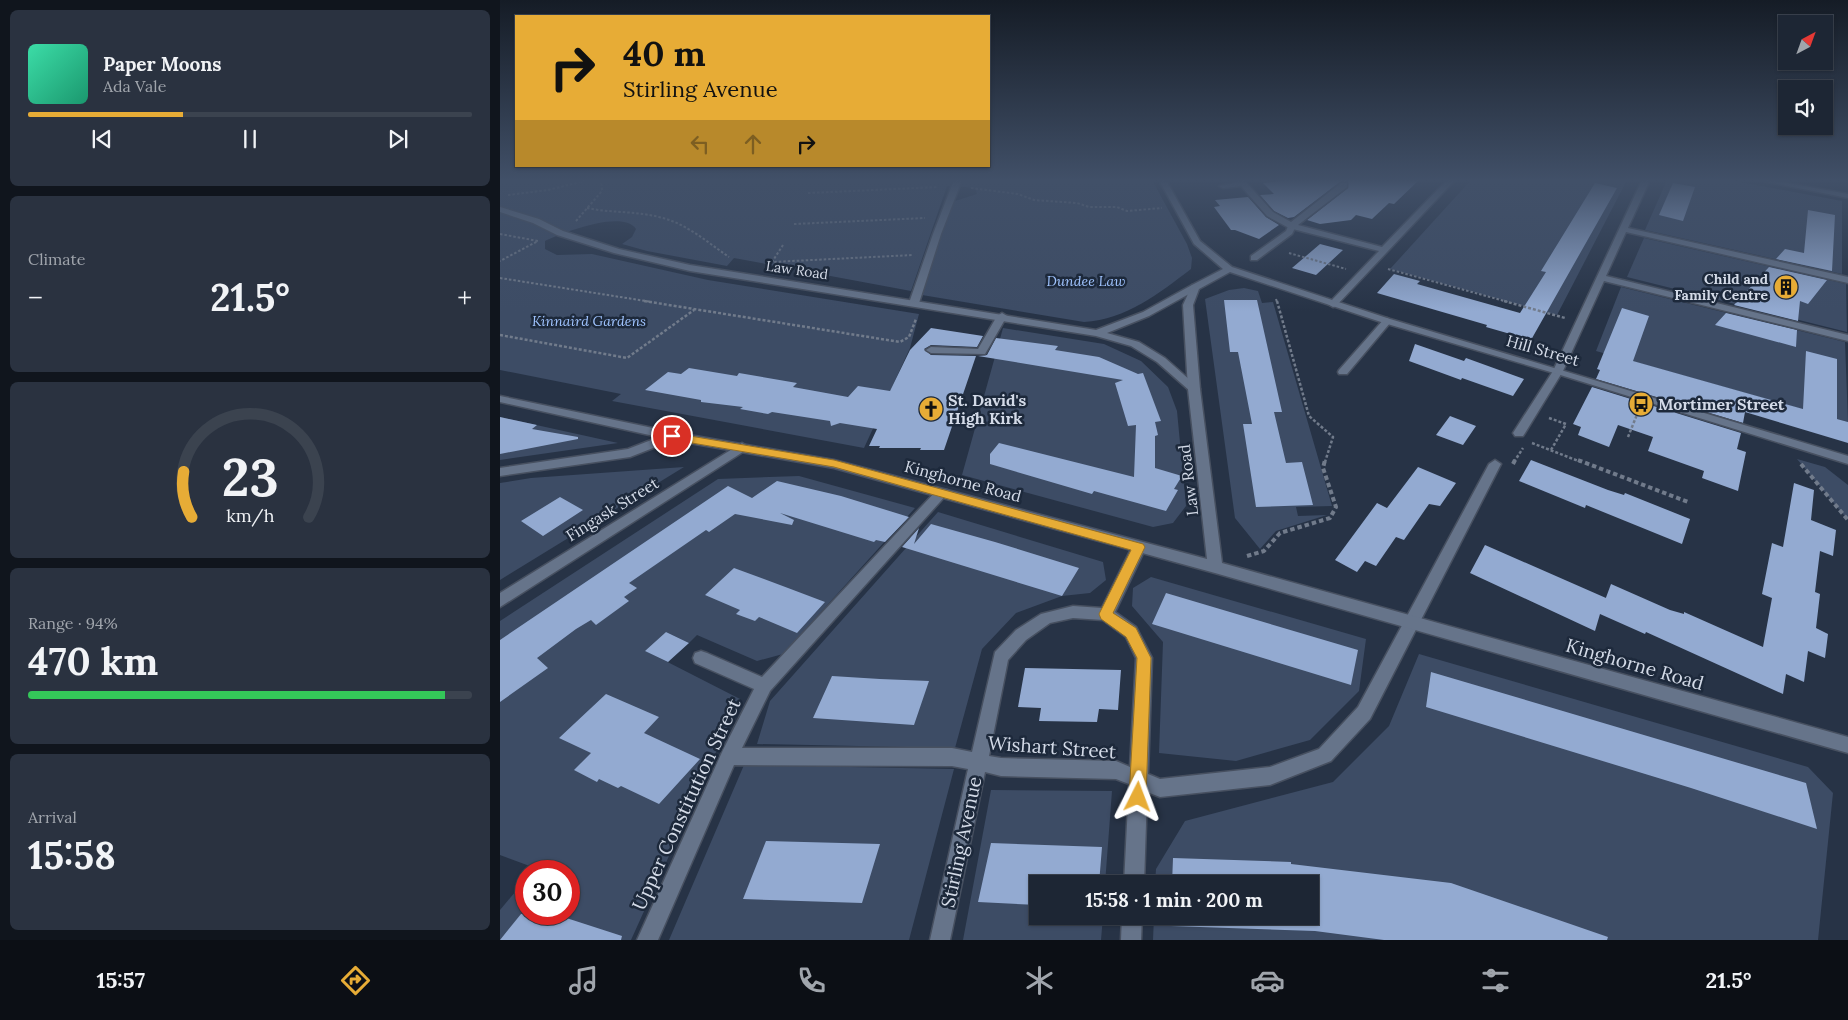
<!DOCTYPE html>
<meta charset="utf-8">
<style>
body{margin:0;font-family:Lora,serif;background:#2a3240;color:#f1f3f6;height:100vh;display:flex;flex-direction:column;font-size:19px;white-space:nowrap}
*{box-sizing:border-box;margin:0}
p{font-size:16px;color:#a0a5ac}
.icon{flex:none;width:28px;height:28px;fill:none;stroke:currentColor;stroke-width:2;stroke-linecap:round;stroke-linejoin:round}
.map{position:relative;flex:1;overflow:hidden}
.details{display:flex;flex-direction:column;gap:10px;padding:10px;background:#10151d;width:500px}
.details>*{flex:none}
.banner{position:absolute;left:15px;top:15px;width:475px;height:152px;border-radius:0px;box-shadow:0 1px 4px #0004,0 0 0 1px #3b434f;background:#e7ac36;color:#111;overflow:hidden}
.needle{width:32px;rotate:41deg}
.tools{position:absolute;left:1278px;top:15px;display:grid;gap:10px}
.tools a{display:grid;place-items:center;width:55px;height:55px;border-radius:0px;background:#1d2634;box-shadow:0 1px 4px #0004,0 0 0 1px #3b434f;font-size:25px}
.speed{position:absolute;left:15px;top:860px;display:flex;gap:10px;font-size:25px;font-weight:700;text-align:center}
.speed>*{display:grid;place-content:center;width:65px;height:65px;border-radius:50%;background:#1d2634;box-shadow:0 1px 4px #0004,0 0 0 1px #3b434f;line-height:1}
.speed .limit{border:8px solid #d22;background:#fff;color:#111}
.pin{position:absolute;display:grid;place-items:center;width:42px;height:42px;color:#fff;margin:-21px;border:2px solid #fff;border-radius:50%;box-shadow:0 1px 5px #0007}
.me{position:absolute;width:55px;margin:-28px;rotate:3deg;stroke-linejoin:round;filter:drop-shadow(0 0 4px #0008)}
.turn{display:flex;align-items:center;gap:18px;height:105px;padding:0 25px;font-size:22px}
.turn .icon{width:65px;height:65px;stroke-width:2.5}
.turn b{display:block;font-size:35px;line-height:42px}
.lanes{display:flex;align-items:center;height:48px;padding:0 25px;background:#0003;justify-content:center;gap:25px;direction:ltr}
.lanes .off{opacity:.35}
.big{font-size:38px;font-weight:700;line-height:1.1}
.details .tile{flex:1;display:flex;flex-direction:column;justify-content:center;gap:8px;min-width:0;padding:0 18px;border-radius:8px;background:#2a3240}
.details .dial{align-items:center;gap:0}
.dial svg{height:130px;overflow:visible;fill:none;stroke:#3b434f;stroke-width:7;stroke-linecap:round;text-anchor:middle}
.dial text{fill:#f1f3f6;stroke:none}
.song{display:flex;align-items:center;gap:15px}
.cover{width:60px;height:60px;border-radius:8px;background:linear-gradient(135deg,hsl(160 70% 55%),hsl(160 70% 35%))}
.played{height:5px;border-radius:2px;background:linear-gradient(90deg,#e7ac36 35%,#3b434f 35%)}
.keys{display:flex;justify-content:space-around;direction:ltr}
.heat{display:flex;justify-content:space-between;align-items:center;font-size:28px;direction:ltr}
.charge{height:8px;border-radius:4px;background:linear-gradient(90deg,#34c759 94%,#3b434f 0)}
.trip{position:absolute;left:529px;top:875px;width:290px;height:50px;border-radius:0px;background:#1d2634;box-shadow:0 1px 4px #0004,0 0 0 1px #3b434f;font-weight:700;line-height:50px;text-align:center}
.menu{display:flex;height:80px;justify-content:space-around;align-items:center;background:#0c0f15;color:#a0a5ac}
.menu .icon{width:35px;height:35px}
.menu .active{color:#e7ac36}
.menu b{font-size:22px;color:#f1f3f6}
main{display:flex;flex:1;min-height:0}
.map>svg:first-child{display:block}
.green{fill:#3d4c65}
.building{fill:#93aad1}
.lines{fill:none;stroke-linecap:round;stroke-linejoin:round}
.lane-casing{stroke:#475060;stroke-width:3}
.street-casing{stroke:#475060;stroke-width:3}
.secondary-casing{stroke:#475060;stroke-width:3}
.path-far2{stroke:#717b8b;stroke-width:2;stroke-dasharray:2.5 2;stroke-linecap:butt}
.path-far1{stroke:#717b8b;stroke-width:2.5;stroke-dasharray:3 2;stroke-linecap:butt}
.path{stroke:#717b8b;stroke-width:4;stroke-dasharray:4.5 3;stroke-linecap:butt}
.lane{fill:#66748a;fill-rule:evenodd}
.street{fill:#66748a;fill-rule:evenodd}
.secondary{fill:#66748a;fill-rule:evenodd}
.route{fill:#e7ac36;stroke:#967023}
.labels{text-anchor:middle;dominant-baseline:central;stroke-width:5;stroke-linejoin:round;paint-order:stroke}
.far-street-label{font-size:14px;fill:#d3dae7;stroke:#1d293b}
.far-poi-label{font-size:14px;font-weight:bold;fill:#d3dae7;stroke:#1d293b;text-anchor:end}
.far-park-label{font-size:14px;font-style:italic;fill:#9fc3fe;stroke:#1d293b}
.street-label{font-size:16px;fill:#d3dae7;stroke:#1d293b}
.poi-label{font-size:16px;font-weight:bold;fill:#d3dae7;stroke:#1d293b;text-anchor:start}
.near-street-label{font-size:19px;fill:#d3dae7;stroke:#1d293b}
</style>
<main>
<section class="details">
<div class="tile">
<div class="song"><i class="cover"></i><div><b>Paper Moons</b><p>Ada Vale</p></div></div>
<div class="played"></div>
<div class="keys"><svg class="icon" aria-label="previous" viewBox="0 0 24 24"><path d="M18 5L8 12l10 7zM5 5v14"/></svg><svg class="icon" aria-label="pause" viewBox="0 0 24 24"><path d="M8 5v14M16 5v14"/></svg><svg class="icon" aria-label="next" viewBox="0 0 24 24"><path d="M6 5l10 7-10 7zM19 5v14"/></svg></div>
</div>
<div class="tile"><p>Climate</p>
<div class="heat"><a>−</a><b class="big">21.5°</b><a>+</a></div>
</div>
<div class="tile dial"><svg viewBox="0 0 100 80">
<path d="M14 69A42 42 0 1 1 86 69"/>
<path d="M14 69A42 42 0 0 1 9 41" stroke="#e7ac36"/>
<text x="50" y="56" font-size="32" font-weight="700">23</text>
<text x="50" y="72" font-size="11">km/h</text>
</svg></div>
<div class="tile"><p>Range · 94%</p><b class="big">470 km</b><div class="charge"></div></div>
<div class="tile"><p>Arrival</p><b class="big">15:58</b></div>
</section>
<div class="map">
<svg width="1348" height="940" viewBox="0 0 1348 940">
<rect width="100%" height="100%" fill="#273346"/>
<!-- green -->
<path class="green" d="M0,180H652L687,244L692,258L691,269C658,294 627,319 584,322L422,295L451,204L455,201L477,194L476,190L467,187L447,186L411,291L234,258L227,266L147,251L122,244L132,237L136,229C123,209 62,233 45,241V249L57,255L92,254L208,280L419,314L410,348L364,448L112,401L121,394L0,370Z
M971,180H1127L1057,315L890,269Z
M1167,180H1229L1342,201V274L1145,230Z
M1144,238L1346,284L1347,332L1127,277Z
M1121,287L1345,342L1348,422L1096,351Z
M744,288L758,291L762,303L773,302L832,506L796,507L798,516L827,515L776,531L760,549L735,518L705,299L729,290Z
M503,328L604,344L641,361L668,387L677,411L686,506L673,523L653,527L462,475Z
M0,417L118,443L0,460Z
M1297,459L1325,467L1348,485V520Z
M184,467L0,580V483L31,478Z
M299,476L415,508L283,654L257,661L197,635L189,643L166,632L146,651L240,699L131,940H0V910L26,879V914H69V871H33L35,868L0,855V621L218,479Z
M438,512L603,562L606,580L590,593L562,596L516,613L482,649L455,748L257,744L270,701Z
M651,577L866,639L859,691L810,740L736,761L659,753L663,642L632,606L633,588Z
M919,654L1308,767L1333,793L1318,940H653L654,916H810V884H655L656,869L685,821L833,782L889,726Z
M244,765L454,769L409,940H169Z
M491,790L612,791L605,884H538V916H603L601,940H463Z"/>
<!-- building -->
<path class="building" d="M788,180H919L894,204L889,203L872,219L856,215L851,220L820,224L807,220L848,188V182H840L794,217L788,218L774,211L760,195L774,194L763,183Z
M1095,183L1117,188L1031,340L986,327L987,325L877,293L894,274L920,281L917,284L1020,313L1046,272L1041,271Z
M1173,183L1195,187L1183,221L1159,215Z
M748,197L766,217L779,225L759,239L735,230H731L714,207L720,206L715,200Z
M1308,210L1335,215L1332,271L1276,259L1285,249L1304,253Z
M820,244L843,250L816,275L792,268Z
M1269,267L1327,280L1308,304L1300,301L1298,321L1234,305Z
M724,300H757L782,412H774L786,463L802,462L813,505L756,507L743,424H752L738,352H730Z
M1122,308L1149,316L1133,361L1303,409L1306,351L1337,359V419L1348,422V443L1245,412L1243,423L1096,379L1100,370L1097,369Z
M1226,313L1297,330L1296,347L1215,325Z
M431,328L483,336L477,347L431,345L424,349L431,355L476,356L444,450H420L421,448H379L380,446H369L377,429L340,423L331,426L330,421L272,412L268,414L240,409L243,407L201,402V400L145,390L168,372L181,374L189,368L237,376L239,373L297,383L293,387L348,397L358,386L390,391L410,350Z
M496,338L558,346L555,350L599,357L638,374L643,373L661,421L655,422L658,435L655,436V468L682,476L674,489L678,490L666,511L594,491L592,494L490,464V454L499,443L634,477L636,425L628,426L615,383L623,380L478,356L487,355Z
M915,344L964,361L966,358L1024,379L1013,396L962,378L961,380L909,361Z
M1092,387L1241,433L1237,449L1246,452L1238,491L1202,478L1204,471L1148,451L1153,437L1118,425L1109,447L1078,435L1081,427L1073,424Z
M950,416L976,426L963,445L936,435Z
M0,417L37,425L32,429L78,437V439L0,454Z
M1031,460L1108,490L1124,495L1125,493L1190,519L1182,544L1086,505L1085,508L1019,481Z
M918,467L956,483L940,506L929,504L904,540L896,537L876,566L865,561L857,572L835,560L877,503L887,508Z
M277,481L341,496L409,517L385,542L376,540L374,542L280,513L294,520L292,525L235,514L209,532L206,530L129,583L137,588L124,597L129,601L96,625L91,620L76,629L37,658L48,668L0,702V640L228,486L252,498Z
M1294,483L1314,490L1311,520L1336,530L1333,556L1320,551L1315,592L1320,594L1316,628L1328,634L1325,658L1308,651L1304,682L1286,674L1283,694L1146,632L1145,634L1100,614L1095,631L970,573L985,545L1106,598L1104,603L1111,584L1170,610L1184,614V612L1263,647L1272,598L1262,594L1272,543L1283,547Z
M60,497L83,510L43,536L21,521Z
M431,524L495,542L579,568L562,596L402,547L419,528L414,544Z
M234,568L288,588L325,602L297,633L259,617L255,621L236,614L240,610L205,595Z
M666,593L858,650L851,685L652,624Z
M166,632L189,643L168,662L145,651Z
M525,668L621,670L618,710L599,709L597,722L539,721L541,708L518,707Z
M931,672L1306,783L1317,829L1191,788L926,707Z
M332,676L380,679L429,681L414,725L313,718Z
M106,694L159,717L144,733L200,759L159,804L121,786L118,788L99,779L97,782L74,770L91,753L59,738Z
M266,841L380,844L362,903L243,899Z
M491,843L602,847L599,884H538V905L478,902Z
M673,858L791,862V864L951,883L1108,937L1107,940H884L815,931L671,926V916H810V884H672Z
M21,914H54L122,936L121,940H0Z"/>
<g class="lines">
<defs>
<path id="lane" d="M454,180H462L441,234L419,303L414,306L411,305L409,303L433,234Z
M789,224L796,226L792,234L757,260H751V256L786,231Z
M502,313L507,316L485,354L431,353L426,350L431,347L478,349L497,316Z
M887,318L892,321L890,323L847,374H839L838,372L839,370L884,319Z
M1058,368L1063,371L1025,433L1023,436H1015L1013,433L1053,371Z"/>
<path id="street" d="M737,180H744L773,212L791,222L841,183H847V187L798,225L882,247L947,180H955L836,306L833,307L828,304L830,302L879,251L789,228L767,216L741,186L723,188L719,186L738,182Z
M1142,180H1150L1128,228L1348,277V283L1126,232L1106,276L1348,335V341L1104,281L1063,371L1058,374L1054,373L1053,371Z
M1258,180H1271L1348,194V198Z
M0,207L39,219L63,231L119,249L190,265L596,330L643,312L692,285H698V289L649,316L607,333L639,342L665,358L700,389L698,391H690L657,362L631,346L596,336L190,271L114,253L57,235L33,223L0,212Z
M172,432L178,436L176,439L130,457L0,476V468L128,449Z
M242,443L248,447L246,450L0,607V593Z
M995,460L1001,464L870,719L831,761L770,785L660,797L647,792L644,884H624L629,784L616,779L501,776L485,772L450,940H430L468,769L452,766L234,765L158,940H137L223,750L254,689L195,663L193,658L195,653L201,651L207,653L262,677L437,490H447L448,493L270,691L242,748H452L472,752L495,652L516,630L541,614L573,606L602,608L634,543L639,542L644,543L646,547L615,612L636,627L652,658L648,774L660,779L770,767L819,749L858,707L989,464ZM573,618L603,620L626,637L636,658L630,767L616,761L501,758L489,756L508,660L526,640L550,623Z
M622,916H642L641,940H621Z"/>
<path id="secondary" d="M659,180H666L700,241L732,267L890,319L1348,456V464L1054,373L884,323L730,272L699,289L693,305L700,389L722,563L1348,737V753L715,573L334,468L172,440L0,402V396L172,432L334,460L707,559L688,389L683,305L692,285L723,269L694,244Z"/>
</defs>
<!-- lane casing -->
<use href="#lane" class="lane-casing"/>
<!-- street casing -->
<use href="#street" class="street-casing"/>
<!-- secondary casing -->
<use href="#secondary" class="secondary-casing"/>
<!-- path-far2 -->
<path class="path-far2" d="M471,188L518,194L534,200L577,203L589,207H617L627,211L662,208
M308,193L438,187
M8,195L48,190L88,180
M87,208C111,213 136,211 159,217C186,223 207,242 229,257
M76,221L102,191L101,180
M294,224L425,218
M0,234L38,241L0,261
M283,245L272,262L413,255
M789,253L846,269
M888,269L1008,302
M0,278L152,302
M776,299L777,302"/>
<!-- path-far1 -->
<path class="path-far1" d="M144,301L400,342L409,337L416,319
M777,301L809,416L833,437L825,462
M1004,301L1065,318
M0,335L127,358L194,310
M1049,418L1066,424L1051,450
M1128,437L1138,412
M1032,443L1081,462
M1014,462L1023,448"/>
<!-- path -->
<path class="path" d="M1078,460L1188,502
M1013,464L1015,460
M1301,464L1348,520
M747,556L764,551L780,533L830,518L836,507L823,468L825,460"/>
<!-- lane -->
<use href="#lane" class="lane"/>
<!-- street -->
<use href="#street" class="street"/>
<!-- secondary -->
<use href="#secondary" class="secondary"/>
</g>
<!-- sky -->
<linearGradient id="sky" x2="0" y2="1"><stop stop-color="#151c26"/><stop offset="0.58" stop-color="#415068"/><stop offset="1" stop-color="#415068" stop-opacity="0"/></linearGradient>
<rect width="1348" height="311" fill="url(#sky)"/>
<!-- route -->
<path class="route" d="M172,433L334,460L643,544L645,547L613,613L636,628L651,658L646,797L644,803L638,806L632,803L629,797L637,658L626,637L601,619L599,614L631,550L334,467L168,439L166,436L168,434Z"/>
<!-- icons -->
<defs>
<symbol id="building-disc" viewBox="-11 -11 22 22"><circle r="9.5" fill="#e7ac36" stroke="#1d293b"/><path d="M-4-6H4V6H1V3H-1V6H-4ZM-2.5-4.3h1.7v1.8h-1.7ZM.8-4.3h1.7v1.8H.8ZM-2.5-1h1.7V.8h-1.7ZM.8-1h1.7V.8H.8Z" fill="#111"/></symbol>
<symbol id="bus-disc" viewBox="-11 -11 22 22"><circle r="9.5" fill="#e7ac36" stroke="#1d293b"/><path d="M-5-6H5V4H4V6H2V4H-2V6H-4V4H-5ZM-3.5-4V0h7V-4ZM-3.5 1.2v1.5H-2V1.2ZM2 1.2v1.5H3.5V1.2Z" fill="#111"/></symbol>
<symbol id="church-disc" viewBox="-11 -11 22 22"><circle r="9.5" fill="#e7ac36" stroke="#1d293b"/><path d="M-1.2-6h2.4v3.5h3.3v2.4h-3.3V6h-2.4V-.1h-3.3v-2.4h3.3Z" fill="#111"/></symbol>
</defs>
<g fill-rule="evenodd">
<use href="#building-disc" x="1272" y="273" width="28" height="28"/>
<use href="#bus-disc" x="1127" y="390" width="28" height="28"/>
<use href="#church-disc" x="417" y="395" width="28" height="28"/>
</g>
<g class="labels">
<!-- far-street labels -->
<g class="far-street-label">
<text transform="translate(297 270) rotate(8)">Law Road</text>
</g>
<!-- far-poi labels -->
<g class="far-poi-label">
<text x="1268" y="279">Child and<tspan x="1268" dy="16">Family Centre</tspan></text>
</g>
<!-- far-park labels -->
<g class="far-park-label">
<text x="586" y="281">Dundee Law</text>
<text x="89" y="321">Kinnaird Gardens</text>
</g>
<!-- street labels -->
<g class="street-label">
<text transform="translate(1043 350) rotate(16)">Hill Street</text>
<text transform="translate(688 480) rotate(-97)">Law Road</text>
<text transform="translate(463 481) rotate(15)">Kinghorne Road</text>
<text transform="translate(112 509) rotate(-32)">Fingask Street</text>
</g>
<!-- poi labels -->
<g class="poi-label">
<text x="448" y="400">St. David's<tspan x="448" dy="18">High Kirk</tspan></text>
<text x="1158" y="404">Mortimer Street</text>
</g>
<!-- near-street labels -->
<g class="near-street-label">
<text transform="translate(1135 664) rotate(16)">Kinghorne Road</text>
<text transform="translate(552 747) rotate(4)">Wishart Street</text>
<text transform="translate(186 804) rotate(-65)">Upper Constitution Street</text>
<text transform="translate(461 842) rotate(-78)">Stirling Avenue</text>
</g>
</g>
</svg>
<div class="tools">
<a><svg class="needle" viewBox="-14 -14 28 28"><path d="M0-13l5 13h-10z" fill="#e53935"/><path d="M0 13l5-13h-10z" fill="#a0a5ac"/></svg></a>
<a><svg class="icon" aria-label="sound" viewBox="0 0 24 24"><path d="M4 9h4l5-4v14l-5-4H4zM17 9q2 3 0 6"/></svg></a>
</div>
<div class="speed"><div class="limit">30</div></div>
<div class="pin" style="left:172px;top:436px;background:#d93025"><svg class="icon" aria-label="arrive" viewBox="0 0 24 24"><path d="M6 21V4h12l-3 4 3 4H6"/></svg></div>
<svg class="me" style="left:638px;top:797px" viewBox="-20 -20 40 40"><path d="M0-17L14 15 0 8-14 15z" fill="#e7ac36" stroke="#fff" stroke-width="4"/></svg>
<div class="trip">15:58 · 1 min · 200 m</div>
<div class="banner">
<div class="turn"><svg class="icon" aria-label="right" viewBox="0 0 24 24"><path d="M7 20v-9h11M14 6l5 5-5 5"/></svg><div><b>40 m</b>Stirling Avenue</div></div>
<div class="lanes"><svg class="icon off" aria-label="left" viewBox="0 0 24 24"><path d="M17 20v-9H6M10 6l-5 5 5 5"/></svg><svg class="icon off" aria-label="ahead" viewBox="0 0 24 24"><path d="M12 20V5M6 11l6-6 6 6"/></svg><svg class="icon" aria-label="right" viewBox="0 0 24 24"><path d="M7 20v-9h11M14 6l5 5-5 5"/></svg></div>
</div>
</div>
</main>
<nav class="menu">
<b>15:57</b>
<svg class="icon active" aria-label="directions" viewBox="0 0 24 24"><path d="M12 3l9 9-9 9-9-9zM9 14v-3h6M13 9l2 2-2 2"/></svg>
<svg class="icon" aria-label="music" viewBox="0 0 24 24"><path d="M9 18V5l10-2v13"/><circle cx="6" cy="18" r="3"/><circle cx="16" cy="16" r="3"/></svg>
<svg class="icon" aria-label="phone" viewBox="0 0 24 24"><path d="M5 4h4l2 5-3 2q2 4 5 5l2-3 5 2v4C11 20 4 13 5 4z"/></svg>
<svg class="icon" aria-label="climate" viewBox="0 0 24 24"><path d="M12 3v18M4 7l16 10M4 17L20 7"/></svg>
<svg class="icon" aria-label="car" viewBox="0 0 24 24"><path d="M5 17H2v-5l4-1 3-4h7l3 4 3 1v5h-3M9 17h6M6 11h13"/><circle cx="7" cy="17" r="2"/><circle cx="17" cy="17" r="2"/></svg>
<svg class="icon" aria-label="filters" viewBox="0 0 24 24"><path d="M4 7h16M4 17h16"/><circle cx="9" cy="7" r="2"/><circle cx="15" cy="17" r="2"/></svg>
<b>21.5°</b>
</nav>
